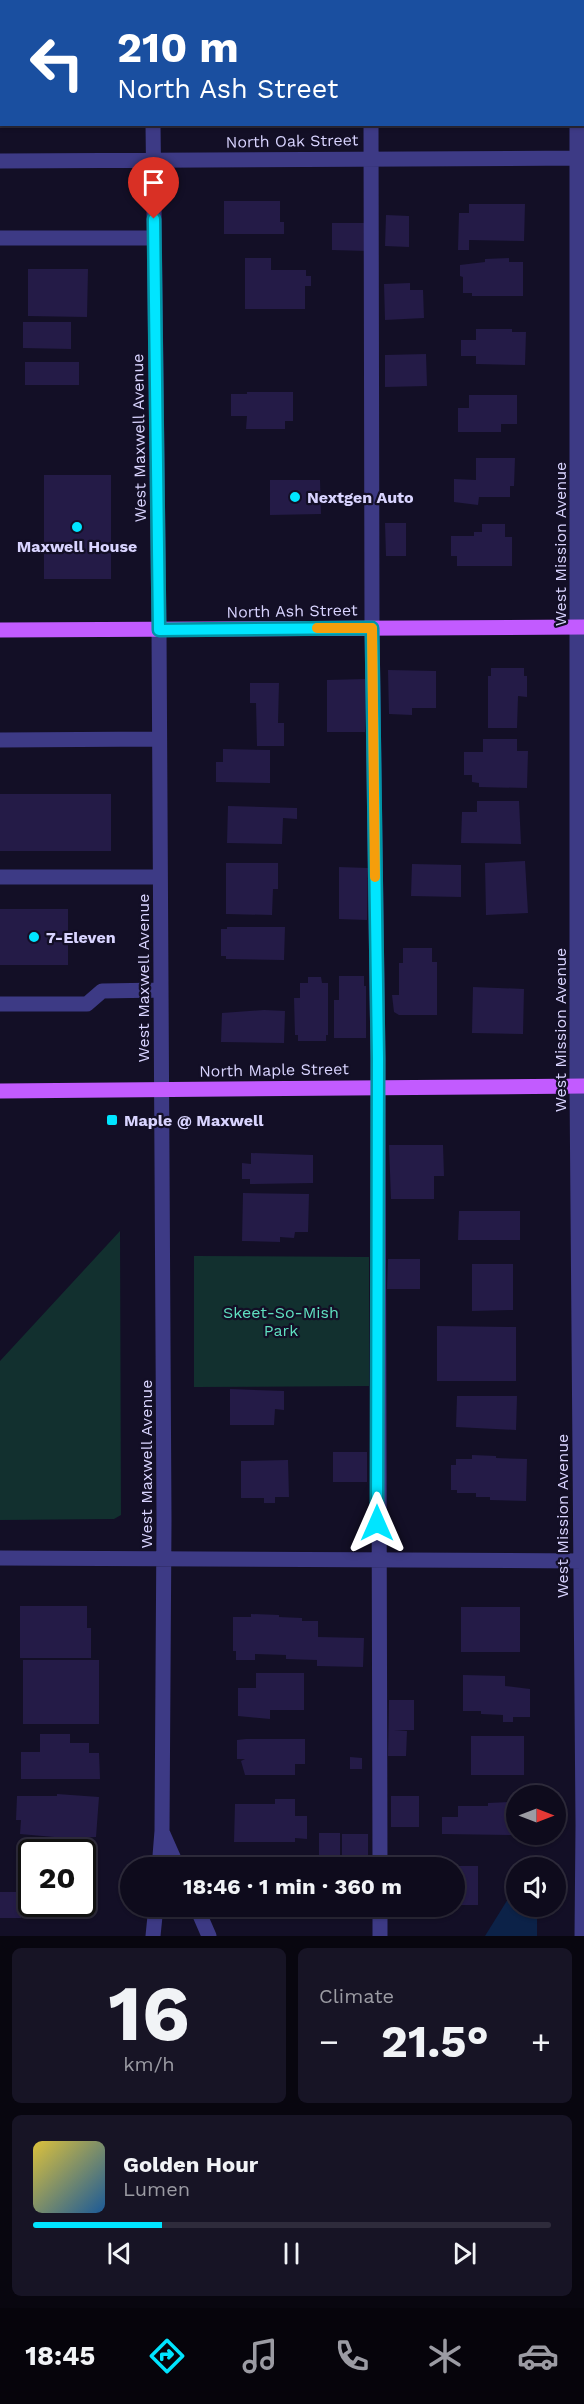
<!DOCTYPE html>
<meta charset="utf-8">
<style>
body{margin:0;font-family:"Work Sans",sans-serif;background:#171425;color:#f1f3f6;height:100vh;display:flex;flex-direction:column;font-size:22px;white-space:nowrap}
*{box-sizing:border-box;margin:0}
p{font-size:20px;color:#9b9ba3}
.icon{flex:none;width:33px;height:33px;fill:none;stroke:currentColor;stroke-width:2;stroke-linecap:round;stroke-linejoin:round}
.map{position:relative;height:1936px;overflow:hidden}
.drawer{display:flex;flex-direction:column;gap:12px;padding:12px;background:#08060f;flex:1}
.drawer>*{flex:none}
.top-card{position:absolute;left:0px;top:0px;width:585px;height:126px;box-shadow:0 2px 4px #0004,0 0 0 2px #2e2b3b;background:#1a4fa0;color:#fff;overflow:hidden}
.needle{width:39px;rotate:90deg}
.tools{position:absolute;left:506px;top:1785px;display:grid;gap:12px}
.tools a{display:grid;place-items:center;width:60px;height:60px;border-radius:50%;background:#0e0b1c;box-shadow:0 2px 4px #0004,0 0 0 2px #2e2b3b;font-size:30px}
.speed{position:absolute;left:18px;top:1839px;display:flex;gap:12px;font-size:30px;font-weight:700;text-align:center}
.speed>*{display:grid;place-content:center;width:78px;height:78px;border-radius:50%;background:#0e0b1c;box-shadow:0 2px 4px #0004,0 0 0 2px #2e2b3b;line-height:1}
.speed .limit{border:3px solid #111;border-radius:9px;background:#fff;color:#111}
.pin{position:absolute;display:grid;place-items:center;width:51px;height:51px;color:#fff;margin:-62px -26px;border-radius:50% 50% 50% 0;rotate:-45deg;box-shadow:0 0 6px #0007}
.pin .icon{rotate:45deg}
.me{position:absolute;width:66px;margin:-33px;rotate:0deg;stroke-linejoin:round;filter:drop-shadow(0 0 4px #0008)}
.turn{display:flex;align-items:center;gap:21px;height:126px;padding:0 18px;font-size:27px}
.turn .icon{width:78px;height:78px;stroke-width:2.5}
.turn b{display:block;font-size:42px;line-height:51px}
.big{font-size:45px;font-weight:700;line-height:1.1}
.drawer .widget{flex:1;display:flex;flex-direction:column;justify-content:center;gap:9px;min-width:0;padding:0 21px;border-radius:9px;background:#171425}
.drawer .dial{align-items:center;gap:0}
.dial b{font-size:78px;line-height:1}
.song{display:flex;align-items:center;gap:18px}
.cover{width:72px;height:72px;border-radius:9px;background:linear-gradient(135deg,hsl(50 70% 55%),hsl(210 70% 35%))}
.played{height:6px;border-radius:3px;background:linear-gradient(90deg,#00e5ff 25%,#2e2b3b 25%)}
.keys{display:flex;justify-content:space-around;direction:ltr}
.heat{display:flex;justify-content:space-between;align-items:center;font-size:33px;direction:ltr}
.drawer .tiles{flex:1;display:grid;gap:12px;grid-template-columns:1fr 1fr}
.widget:last-child{grid-column:span 2}
.trip{position:absolute;left:120px;top:1857px;width:345px;height:60px;border-radius:30px;background:#0e0b1c;box-shadow:0 2px 4px #0004,0 0 0 2px #2e2b3b;font-weight:700;line-height:60px;text-align:center}
.menu{display:flex;height:96px;justify-content:space-around;align-items:center;background:#06040b;color:#9b9ba3}
.menu .icon{width:42px;height:42px}
.menu .selected{color:#00e5ff}
.menu b{font-size:27px;color:#f1f3f6}
.map>svg:first-child{display:block}
.green{fill:#12302f}
.water{fill:#0c2248}
.building{fill:#241b47}
.lines{fill:none;stroke-linecap:round;stroke-linejoin:round}
.minor{stroke:#3d3a85;stroke-width:15}
.major{stroke:#c25bff;stroke-width:15}
.route-casing{stroke:#0095a6;stroke-width:15}
.route{stroke:#00e5ff;stroke-width:10}
.slow{stroke:#f59e0b;stroke-width:10}
.poi-dot{fill:#00e5ff;stroke:#130f26;stroke-width:2}
.labels{text-anchor:middle;dominant-baseline:central;stroke-width:4.5;stroke-linejoin:round;paint-order:stroke}
.street-label{font-size:16px;fill:#d9d4ff;stroke:#130f26}
.poi-label{font-size:16px;font-weight:bold;fill:#d9d4ff;stroke:#130f26;text-anchor:start}
.park-label{font-size:16px;fill:#5fe0c0;stroke:#130f26}
</style>
<div class="map">
<svg width="584" height="1936" viewBox="0 0 584 1936">
<rect width="100%" height="100%" fill="#130f26"/>
<!-- green -->
<path class="green" d="M120,1231L121,1515L114,1519L0,1520V1361Z
M194,1256L369,1257V1386L194,1387Z"/>
<!-- water -->
<path class="water" d="M516,1886V1906L537,1907V1936H485Z"/>
<!-- building -->
<path class="building" d="M224,201H280V222H284V234H224Z
M469,204H525L524,241L469,240V250H458L459,213H469Z
M386,215L409,216V247L385,246Z
M332,223H368V251L332,250Z
M245,258H271V270H306V276H311V286H305V309H245Z
M509,258V262H523V296H472V293H463V277L460,276V265L485,262V259Z
M28,269H88L87,317L28,316Z
M410,283V290H423L424,318L385,320L384,284Z
M23,322H71V349L23,348Z
M476,329H512V332H526L525,365L476,364V356H461V340H476Z
M426,354L427,386L385,387V355Z
M25,362H79V385H25Z
M247,392H293V421H285V429H246L247,416H231V394H247Z
M469,395H517V424H501V432H458V408H469Z
M476,458H515L514,486H510V497H479L478,505L454,502V479L476,480Z
M44,475H111V579H44Z
M270,480H320L321,514L270,515Z
M385,523H406V556H386Z
M482,524H505V537H512V566H457V556H451V536H474V532H482Z
M491,668H524V676H527V697L518,696L517,728H488V676H491Z
M388,670L436,671V708H412V715L389,714Z
M365,679V732H327V680Z
M250,683H279L278,723H284V746H257L256,703H250Z
M483,739H517V751H528L527,788L479,787V783L472,782V775H464V752H483Z
M223,749L270,750V783L216,782V762H223Z
M0,794H111V851H0Z
M477,801H519L521,844L461,843L462,812H477Z
M228,806L297,808V819L283,818L282,844L227,843Z
M525,861L528,913L486,915L485,863Z
M226,863H278V889H273L272,915L226,914Z
M412,864L461,865V897L411,896Z
M339,867L368,868L367,920L339,919Z
M0,909H68V965H0Z
M227,927H285L284,960L226,959V956H221V929H227Z
M403,948H432V962H437V1015H399L394,1012L392,995H399V963H403Z
M339,976H364V986H366V1038H334V1000H339Z
M308,977H321L322,983H328V1035H326V1041H298V1035H295L294,998H300V983H308Z
M473,987L524,989L523,1034L472,1033Z
M264,1010L285,1011L284,1043L221,1042L222,1013Z
M389,1145H443L444,1176H434V1199H391Z
M251,1153L313,1155V1183L250,1184V1179H242V1163L251,1164Z
M243,1193L309,1194L308,1232H295L294,1238L280,1237V1242L242,1241Z
M459,1211H520V1240H458Z
M388,1259H420V1289H387Z
M472,1264H513V1310L472,1311Z
M437,1326L516,1327V1381H437Z
M230,1389L284,1391V1410L275,1409L274,1425H230Z
M457,1396H517L516,1430L456,1427Z
M333,1452H367V1482H333Z
M472,1455L496,1456V1458L527,1459L526,1501L490,1500V1497H476V1493H457V1490H451V1465H456V1459H472Z
M288,1460L289,1497H275V1503H264V1498H241V1461Z
M20,1606H87V1628H91V1658H20Z
M461,1607H520V1652H461Z
M251,1614L279,1615V1617L302,1618V1621H318V1637L364,1638L363,1667L317,1666V1660L286,1659V1655L255,1654V1660H236V1651H233V1617H251Z
M23,1660H99V1724H23Z
M256,1673H304V1710H270V1719L238,1716V1688H256Z
M463,1675L505,1676V1686L530,1689V1717H513V1722H503V1715L481,1714V1711H463Z
M389,1700H414V1730H394L407,1731L406,1756H388Z
M40,1734H70V1743H89V1753H99L100,1779H21V1752H40Z
M471,1736H524V1775H471Z
M246,1739H305V1764H295V1775H245L241,1761L245,1759H237V1740Z
M350,1757L362,1758V1769H350Z
M57,1794L99,1797L96,1837L54,1839V1837L20,1834L21,1820H16L17,1796H57Z
M391,1796H419V1827H391Z
M275,1799H295V1816H307V1839L295,1838V1842H234L235,1804H275Z
M513,1802V1835L442,1834V1817H458V1806H488V1803Z
M319,1833H340V1858H319Z
M342,1834H368V1858L342,1857Z
M82,1857L91,1858V1872H97V1888H90V1894H82Z
M350,1859H366V1868H350Z
M418,1861V1868H389V1862Z
M257,1862H295V1868H257Z
M454,1866H478V1905H454Z
M0,1892H21V1918H0Z"/>
<g class="lines">
<!-- minor -->
<path class="minor" d="M153,0V2
M370,0V2
M576,0V2
M153,124L159,630L164,1521L162,1831L159,1868
M371,124L372,628L378,1058L380,1868
M577,124V1086L583,1825L582,1936
M0,161L584,158
M0,238H154
M0,740L159,739
M0,877H160
M0,1004H87L102,991L161,990
M0,1558L584,1561
M163,1834L178,1868
M196,1906L209,1936
M380,1906V1936
M153,1936L156,1906"/>
<!-- major -->
<path class="major" d="M0,630L584,627
M0,1091L584,1086"/>
</g>
<g class="lines">
<defs>
<path id="route" d="M154,219L159,630L372,628L378,1058L377,1523"/>
</defs>
<!-- route casing -->
<use href="#route" class="route-casing"/>
<!-- route -->
<use href="#route" class="route"/>
<!-- slow -->
<path class="slow" d="M317,628H372L375,877"/>
</g>
<!-- markers -->
<g class="poi-dot">
<circle cx="295" cy="497" r="6"/>
<circle cx="77" cy="527" r="6"/>
<circle cx="34" cy="937" r="6"/>
<rect x="106" y="1114" width="12" height="12" rx="3"/>
</g>
<g class="labels">
<!-- street labels -->
<g class="street-label">
<text transform="translate(292 141) rotate(-1)">North Oak Street</text>
<text transform="translate(139 438) rotate(-91)">West Maxwell Avenue</text>
<text transform="translate(560 544) rotate(-90)">West Mission Avenue</text>
<text transform="translate(292 611) rotate(-1)">North Ash Street</text>
<text transform="translate(143 978) rotate(-90)">West Maxwell Avenue</text>
<text transform="translate(560 1030) rotate(-90)">West Mission Avenue</text>
<text transform="translate(274 1070) rotate(-1)">North Maple Street</text>
<text transform="translate(146 1464) rotate(-90)">West Maxwell Avenue</text>
<text transform="translate(562 1516) rotate(-90)">West Mission Avenue</text>
</g>
<!-- poi labels -->
<g class="poi-label">
<text x="307" y="497">Nextgen Auto</text>
<text x="77" y="546" text-anchor="middle">Maxwell House</text>
<text x="46" y="937">7-Eleven</text>
<text x="124" y="1120">Maple @ Maxwell</text>
</g>
<!-- park labels -->
<g class="park-label">
<text x="281" y="1312">Skeet-So-Mish<tspan x="281" dy="18">Park</tspan></text>
</g>
</g>
</svg>
<div class="tools">
<a><svg class="needle" viewBox="-14 -14 28 28"><path d="M0-13l5 13h-10z" fill="#e53935"/><path d="M0 13l5-13h-10z" fill="#9b9ba3"/></svg></a>
<a><svg class="icon" aria-label="sound" viewBox="0 0 24 24"><path d="M4 9h4l5-4v14l-5-4H4zM17 9q2 3 0 6"/></svg></a>
</div>
<div class="speed"><div class="limit">20</div></div>
<div class="pin" style="left:154px;top:219px;background:#d93025"><svg class="icon" aria-label="arrive" viewBox="0 0 24 24"><path d="M6 21V4h12l-3 4 3 4H6"/></svg></div>
<svg class="me" style="left:377px;top:1523px" viewBox="-20 -20 40 40"><path d="M0-17L14 15 0 8-14 15z" fill="#00e5ff" stroke="#fff" stroke-width="4"/></svg>
<div class="trip">18:46 · 1 min · 360 m</div>
<div class="top-card">
<div class="turn"><svg class="icon" aria-label="left" viewBox="0 0 24 24"><path d="M17 20v-9H6M10 6l-5 5 5 5"/></svg><div><b>210 m</b>North Ash Street</div></div>
</div>
</div>
<section class="drawer">
<div class="tiles">
<div class="widget dial"><b>16</b><p>km/h</p></div>
<div class="widget"><p>Climate</p>
<div class="heat"><a>−</a><b class="big">21.5°</b><a>+</a></div>
</div>
<div class="widget">
<div class="song"><i class="cover"></i><div><b>Golden Hour</b><p>Lumen</p></div></div>
<div class="played"></div>
<div class="keys"><svg class="icon" aria-label="previous" viewBox="0 0 24 24"><path d="M18 5L8 12l10 7zM5 5v14"/></svg><svg class="icon" aria-label="pause" viewBox="0 0 24 24"><path d="M8 5v14M16 5v14"/></svg><svg class="icon" aria-label="next" viewBox="0 0 24 24"><path d="M6 5l10 7-10 7zM19 5v14"/></svg></div>
</div>
</div>
</section>
<nav class="menu">
<b>18:45</b>
<svg class="icon selected" aria-label="directions" viewBox="0 0 24 24"><path d="M12 3l9 9-9 9-9-9zM9 14v-3h6M13 9l2 2-2 2"/></svg>
<svg class="icon" aria-label="music" viewBox="0 0 24 24"><path d="M9 18V5l10-2v13"/><circle cx="6" cy="18" r="3"/><circle cx="16" cy="16" r="3"/></svg>
<svg class="icon" aria-label="phone" viewBox="0 0 24 24"><path d="M5 4h4l2 5-3 2q2 4 5 5l2-3 5 2v4C11 20 4 13 5 4z"/></svg>
<svg class="icon" aria-label="climate" viewBox="0 0 24 24"><path d="M12 3v18M4 7l16 10M4 17L20 7"/></svg>
<svg class="icon" aria-label="car" viewBox="0 0 24 24"><path d="M5 17H2v-5l4-1 3-4h7l3 4 3 1v5h-3M9 17h6M6 11h13"/><circle cx="7" cy="17" r="2"/><circle cx="17" cy="17" r="2"/></svg>
</nav>
